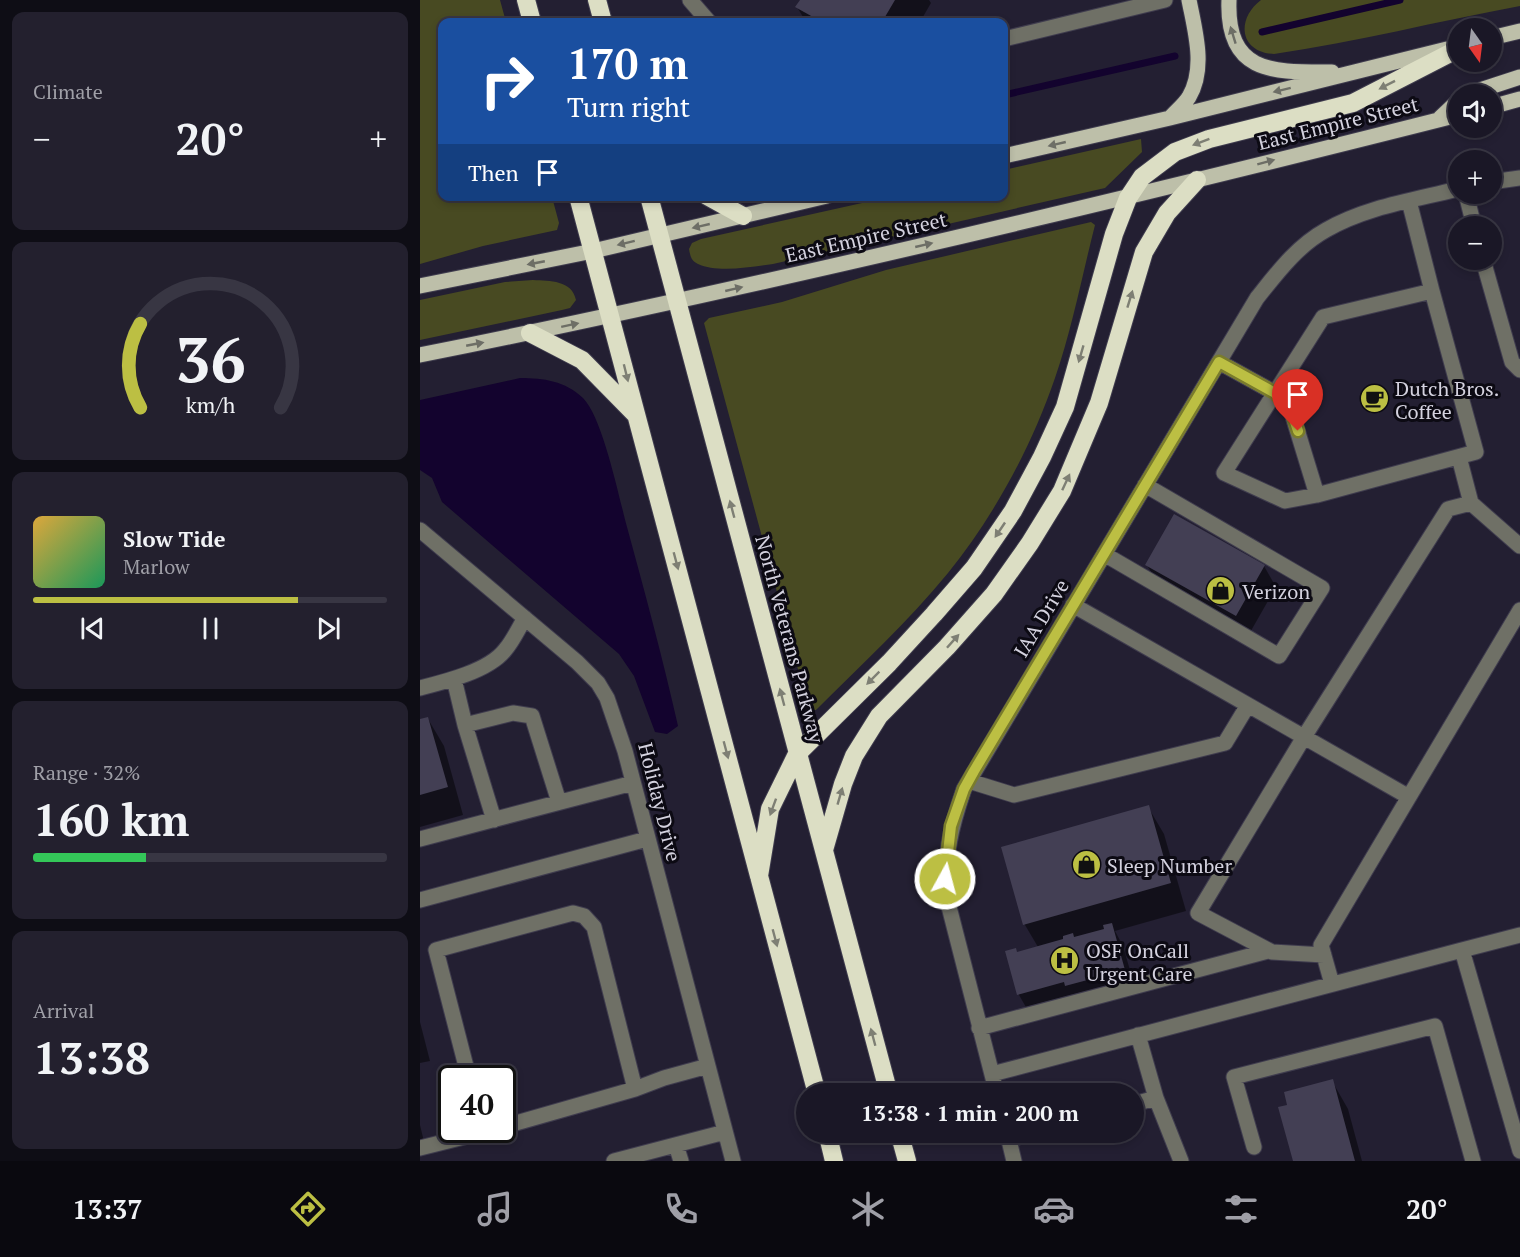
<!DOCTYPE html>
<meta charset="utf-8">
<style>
body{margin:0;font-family:"PT Serif",serif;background:#23202e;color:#f1f3f6;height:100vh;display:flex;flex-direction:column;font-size:22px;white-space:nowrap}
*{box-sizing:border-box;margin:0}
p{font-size:20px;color:#9f9fa7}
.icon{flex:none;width:33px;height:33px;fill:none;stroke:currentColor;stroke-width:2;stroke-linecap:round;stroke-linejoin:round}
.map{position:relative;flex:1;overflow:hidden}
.drawer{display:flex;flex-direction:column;gap:12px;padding:12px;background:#0e0d15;width:420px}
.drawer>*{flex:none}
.top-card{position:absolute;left:18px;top:18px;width:570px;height:183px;border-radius:12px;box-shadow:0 3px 9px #0003,0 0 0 2px #383643;background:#1a4fa0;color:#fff;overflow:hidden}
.needle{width:39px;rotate:166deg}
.fabs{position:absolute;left:1028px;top:18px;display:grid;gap:12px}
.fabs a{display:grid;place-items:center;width:54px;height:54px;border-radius:50%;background:#1a1726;box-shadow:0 3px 9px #0003,0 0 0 2px #383643;font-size:30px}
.speed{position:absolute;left:18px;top:1065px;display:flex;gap:12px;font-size:30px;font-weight:700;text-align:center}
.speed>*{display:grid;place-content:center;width:78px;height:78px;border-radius:50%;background:#1a1726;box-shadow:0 3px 9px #0003,0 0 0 2px #383643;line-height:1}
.speed .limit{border:3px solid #111;border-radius:9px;background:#fff;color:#111}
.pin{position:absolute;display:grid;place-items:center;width:51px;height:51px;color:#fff;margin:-62px -26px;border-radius:50% 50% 50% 0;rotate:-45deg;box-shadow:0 0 6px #0007}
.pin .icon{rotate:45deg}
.me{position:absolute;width:66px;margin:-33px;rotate:7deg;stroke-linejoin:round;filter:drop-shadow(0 0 4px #0008)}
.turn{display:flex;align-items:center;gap:21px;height:126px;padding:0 30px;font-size:27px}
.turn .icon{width:78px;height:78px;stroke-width:2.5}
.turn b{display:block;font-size:42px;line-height:51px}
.then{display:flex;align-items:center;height:57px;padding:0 30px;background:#0003;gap:12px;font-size:22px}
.big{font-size:45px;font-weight:600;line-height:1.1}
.drawer .tile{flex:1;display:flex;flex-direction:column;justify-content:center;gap:9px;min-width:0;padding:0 21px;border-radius:12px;background:#23202e}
.drawer .dial{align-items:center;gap:0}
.dial svg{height:156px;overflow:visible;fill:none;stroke:#383643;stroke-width:7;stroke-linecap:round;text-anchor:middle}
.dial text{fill:#f1f3f6;stroke:none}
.song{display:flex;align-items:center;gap:18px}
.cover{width:72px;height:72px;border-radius:9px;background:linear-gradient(135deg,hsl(40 70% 55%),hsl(150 70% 35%))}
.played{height:6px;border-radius:3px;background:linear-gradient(90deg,#bcbf43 75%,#383643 75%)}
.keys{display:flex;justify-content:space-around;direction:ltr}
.heat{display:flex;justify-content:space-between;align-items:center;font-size:33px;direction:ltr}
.charge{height:9px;border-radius:4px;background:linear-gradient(90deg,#34c759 32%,#383643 0)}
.trip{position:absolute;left:376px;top:1083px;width:348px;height:60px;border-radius:30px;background:#1a1726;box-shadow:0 3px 9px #0003,0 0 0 2px #383643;font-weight:600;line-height:60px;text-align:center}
.tab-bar{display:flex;height:96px;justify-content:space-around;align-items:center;background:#0a090f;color:#9f9fa7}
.tab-bar .icon{width:42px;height:42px}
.tab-bar .current{color:#bcbf43}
.tab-bar b{font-size:27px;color:#f1f3f6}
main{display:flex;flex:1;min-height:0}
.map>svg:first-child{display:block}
.green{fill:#484a22}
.water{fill:#13032e}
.shadow{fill:#0007}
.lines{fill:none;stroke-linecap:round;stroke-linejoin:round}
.stream{stroke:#13032e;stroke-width:7}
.building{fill:#433f54}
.minor-casing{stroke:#3f3c4e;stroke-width:17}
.major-casing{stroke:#3f3c4e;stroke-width:17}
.highway-casing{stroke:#3f3c4e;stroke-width:20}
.minor{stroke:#6f7066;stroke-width:15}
.major{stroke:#bdbfa9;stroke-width:15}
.highway{stroke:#dcdec4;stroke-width:18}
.oneway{fill:#6d6e66}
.oneway2{fill:#7e7f74}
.route-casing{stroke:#7a7c2c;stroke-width:15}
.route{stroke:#bcbf43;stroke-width:10}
.labels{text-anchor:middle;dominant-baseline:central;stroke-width:6;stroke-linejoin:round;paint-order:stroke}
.street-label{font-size:20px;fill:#d4d2df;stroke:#0c0a13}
.poi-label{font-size:20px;fill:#d4d2df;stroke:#0c0a13;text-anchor:start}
</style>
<main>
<section class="drawer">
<div class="tile"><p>Climate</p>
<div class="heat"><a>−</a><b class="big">20°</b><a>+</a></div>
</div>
<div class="tile dial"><svg viewBox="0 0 100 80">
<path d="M14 69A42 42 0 1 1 86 69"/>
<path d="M14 69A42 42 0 0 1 14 26" stroke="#bcbf43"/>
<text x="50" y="56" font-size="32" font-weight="700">36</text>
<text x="50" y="72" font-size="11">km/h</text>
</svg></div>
<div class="tile">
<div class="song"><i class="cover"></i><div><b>Slow Tide</b><p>Marlow</p></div></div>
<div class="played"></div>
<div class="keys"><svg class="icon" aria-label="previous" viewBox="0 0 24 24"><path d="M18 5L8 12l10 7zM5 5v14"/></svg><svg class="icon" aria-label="pause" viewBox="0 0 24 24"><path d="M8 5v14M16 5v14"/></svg><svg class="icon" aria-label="next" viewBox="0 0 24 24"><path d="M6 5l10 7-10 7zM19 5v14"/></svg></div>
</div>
<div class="tile"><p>Range · 32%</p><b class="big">160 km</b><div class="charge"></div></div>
<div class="tile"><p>Arrival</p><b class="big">13:38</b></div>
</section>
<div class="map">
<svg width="1100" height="1161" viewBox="0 0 1100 1161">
<rect width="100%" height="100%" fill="#231f32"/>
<!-- green -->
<path class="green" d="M0,0H80L86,22H22V196L132,197L139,223L137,230L63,246L0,264Z
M841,0H1100V6C1018,21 937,42 854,54C819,52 816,19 841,0Z
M721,139L722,152L685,188L353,264C332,267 297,273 278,264C271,261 270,255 269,249L272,243L281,239L469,197L584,196V170Z
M671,222L675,225C662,276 652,329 635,378C611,448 574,516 528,573C488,622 441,665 396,710H389L284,323L289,318L362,302L466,270Z
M113,280C130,281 152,280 156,300L150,308L142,310L0,340V300L85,282Z"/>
<!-- water -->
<path class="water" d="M100,378C124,378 145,381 163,398C183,418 199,498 207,527C225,593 243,659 258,726L247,734L235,732L214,676L199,654L22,502L12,478L0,470V400Z"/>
<!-- shadow -->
<path class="shadow" d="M381,0H509L511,3L500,22H386L377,7Z
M727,565L844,566L856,587L828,636L739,586Z
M8,719L24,746L43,815L0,827V721Z
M728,807L744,834L766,911L695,931L703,946L716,991L611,1016L599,995L587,952L597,953L618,947L605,925L583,848Z
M0,1022L10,1061L0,1063Z
M912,1081L928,1109L942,1161H874L869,1106Z
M0,1125L7,1154L0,1156Z"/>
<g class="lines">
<!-- stream -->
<path class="stream" d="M842,32L980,0
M584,95L755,56"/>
</g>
<!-- building -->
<path class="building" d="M380,0H475L462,22H402L375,7Z
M754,514L845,565L816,616L725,565Z
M8,717L28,787L0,795V719Z
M729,805L751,883L603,925L581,847Z
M692,923L705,970L645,986L644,982L597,995L585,951L596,948L597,952L643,939V936L653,933L654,937L684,929L683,925Z
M913,1079L935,1161H873L858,1107L867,1105L864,1092Z"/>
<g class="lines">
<defs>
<path id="minor" d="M270,0L289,22
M584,39L745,0
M1071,182L1100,178
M1046,194L1054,226
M989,201L1012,291L903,317L804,473L865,501L897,495L1056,452L1012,291
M1063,260L1092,362L1100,370
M799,362L855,393L871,410L897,495
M1039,457L1051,503L1100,546
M0,530L157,662L178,683L187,698L205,751L313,1161
M684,554L859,656L902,588L725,485
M653,605L989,797
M34,679L45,725
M0,688C24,682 69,671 85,650C93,641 98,629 105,618
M549,781L594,795L805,743L828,705
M74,820L45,725L93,713L112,716L139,802
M0,839L213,783
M0,900L227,839
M1042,950L1100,935
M904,955L852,952L778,913L884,737L1028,509L1051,503
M912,984L901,945L1100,610
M559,1028L848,951
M718,1035L736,1098
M572,1074L1042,950L1100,1151
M49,1078L16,950L153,913L164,916L174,927L215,1089L244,1078L288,1066
M577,1094L527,899C523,859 531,827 544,789L837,298C857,273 877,246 906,230C946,207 994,200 1038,189
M714,1104L736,1098L761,1161
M82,1127L215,1089
M587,1132L594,1161
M589,1140L613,1132
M256,1145L261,1161
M834,1147L814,1077L1015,1026L1053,1161
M0,1148L72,1130
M194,1161L305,1132"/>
<path id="major" d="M809,0C806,75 854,72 912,72
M1071,38L1100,31
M1048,94L1100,77
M1071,107L1100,99
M750,118C756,111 764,105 769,97C786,68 775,31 769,0
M1020,118L1038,101
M584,156L750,118L1027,49
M0,286L173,251L407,196
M0,355C348,285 694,202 1038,115"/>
<path id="highway" d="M106,0L112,22
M177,0L183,22
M158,196L397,1094
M229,196L469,1094
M287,196L323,216
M110,333L162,360L216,415
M404,850L423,784L434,756L459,716L527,647L574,594L610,543L642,491L679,403L724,252L747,213L777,180
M339,876L350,809L377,754L469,663L514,614L554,568L593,511L622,457L645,407L694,234L708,198L722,177L755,152L789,139L933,103L1038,49
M407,1132L414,1161
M479,1132L487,1161"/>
</defs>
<!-- minor casing -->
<use href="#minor" class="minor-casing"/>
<!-- major casing -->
<use href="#major" class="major-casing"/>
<!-- highway casing -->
<use href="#highway" class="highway-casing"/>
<!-- minor -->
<use href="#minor" class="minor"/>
<!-- major -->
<use href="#major" class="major"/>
<!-- highway -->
<use href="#highway" class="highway"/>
</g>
<!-- one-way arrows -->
<defs><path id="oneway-solid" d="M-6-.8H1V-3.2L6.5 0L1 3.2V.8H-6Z" transform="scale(1.5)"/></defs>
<g class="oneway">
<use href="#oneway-solid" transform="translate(813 35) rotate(-107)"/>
<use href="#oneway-solid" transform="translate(862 90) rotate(166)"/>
<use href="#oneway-solid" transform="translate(637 144) rotate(167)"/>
<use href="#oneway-solid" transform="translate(846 162) rotate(-15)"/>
<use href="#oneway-solid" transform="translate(281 226) rotate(167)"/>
<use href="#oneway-solid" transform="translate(206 243) rotate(166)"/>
<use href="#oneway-solid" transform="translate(504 245) rotate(-13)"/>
<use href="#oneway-solid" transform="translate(116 263) rotate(169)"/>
<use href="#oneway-solid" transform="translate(314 289) rotate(-13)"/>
<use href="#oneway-solid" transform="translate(150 325) rotate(-12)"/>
<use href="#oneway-solid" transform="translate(55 344) rotate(-11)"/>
</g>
<g class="oneway2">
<use href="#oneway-solid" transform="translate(967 85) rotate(153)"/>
<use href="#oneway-solid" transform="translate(781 142) rotate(159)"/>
<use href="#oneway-solid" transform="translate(710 299) rotate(-73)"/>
<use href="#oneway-solid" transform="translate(661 354) rotate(106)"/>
<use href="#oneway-solid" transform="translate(206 373) rotate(76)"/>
<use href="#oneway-solid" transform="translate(646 482) rotate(-65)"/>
<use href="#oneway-solid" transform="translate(312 509) rotate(-105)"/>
<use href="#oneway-solid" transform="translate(580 530) rotate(124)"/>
<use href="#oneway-solid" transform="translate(256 561) rotate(75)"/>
<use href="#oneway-solid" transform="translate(533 641) rotate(-48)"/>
<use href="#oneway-solid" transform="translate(453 678) rotate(135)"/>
<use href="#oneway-solid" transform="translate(362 697) rotate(-105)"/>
<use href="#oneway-solid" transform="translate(306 750) rotate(75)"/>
<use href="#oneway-solid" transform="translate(420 796) rotate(-74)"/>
<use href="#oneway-solid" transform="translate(353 807) rotate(110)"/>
<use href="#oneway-solid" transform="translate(355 938) rotate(75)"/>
<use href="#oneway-solid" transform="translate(453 1037) rotate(-105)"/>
</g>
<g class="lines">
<defs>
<path id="route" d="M525,879L531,826L544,789L554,771L799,362L855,393L871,410L878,431"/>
</defs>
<!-- route casing -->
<use href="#route" class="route-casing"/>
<!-- route -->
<use href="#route" class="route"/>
</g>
<!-- icons -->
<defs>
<symbol id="cafe-disc" viewBox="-11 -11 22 22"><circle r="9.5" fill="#bcbf43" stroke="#0c0a13"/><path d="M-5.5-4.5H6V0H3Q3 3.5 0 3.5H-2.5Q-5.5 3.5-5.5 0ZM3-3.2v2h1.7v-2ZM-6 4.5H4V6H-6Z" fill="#111"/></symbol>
<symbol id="shop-disc" viewBox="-11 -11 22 22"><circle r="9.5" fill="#bcbf43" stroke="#0c0a13"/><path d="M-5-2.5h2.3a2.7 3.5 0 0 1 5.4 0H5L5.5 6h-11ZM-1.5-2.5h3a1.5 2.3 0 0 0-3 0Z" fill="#111"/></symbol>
<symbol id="hospital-disc" viewBox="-11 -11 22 22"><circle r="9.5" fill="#bcbf43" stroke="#0c0a13"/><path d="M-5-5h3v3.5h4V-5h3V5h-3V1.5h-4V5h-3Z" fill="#111"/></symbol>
</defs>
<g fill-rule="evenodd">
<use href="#cafe-disc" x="938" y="382" width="33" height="33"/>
<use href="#shop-disc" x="784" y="574" width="33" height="33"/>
<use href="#shop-disc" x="650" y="848" width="33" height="33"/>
<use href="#hospital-disc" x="628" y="944" width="33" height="33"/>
</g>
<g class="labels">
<!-- street labels -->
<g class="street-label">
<text transform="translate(918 123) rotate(-14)">East Empire Street</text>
<text transform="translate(446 237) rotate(-13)">East Empire Street</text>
<text transform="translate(621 618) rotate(-59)">IAA Drive</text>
<text transform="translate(370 639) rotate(75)">North Veterans Parkway</text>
<text transform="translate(240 802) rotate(76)">Holiday Drive</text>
</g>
<!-- poi labels -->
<g class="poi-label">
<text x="975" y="388">Dutch Bros.<tspan x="975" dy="23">Coffee</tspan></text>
<text x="822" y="591">Verizon</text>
<text x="687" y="865">Sleep Number</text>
<text x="666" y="950">OSF OnCall<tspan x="666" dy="23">Urgent Care</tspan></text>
</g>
</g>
</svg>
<div class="fabs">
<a><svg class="needle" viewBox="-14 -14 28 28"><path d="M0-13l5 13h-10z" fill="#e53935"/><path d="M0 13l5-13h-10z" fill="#9f9fa7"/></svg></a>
<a><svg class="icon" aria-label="sound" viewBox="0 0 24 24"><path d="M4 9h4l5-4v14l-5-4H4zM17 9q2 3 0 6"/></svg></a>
<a>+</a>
<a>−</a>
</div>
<div class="speed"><div class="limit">40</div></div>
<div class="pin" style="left:878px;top:431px;background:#d93025"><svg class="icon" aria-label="arrive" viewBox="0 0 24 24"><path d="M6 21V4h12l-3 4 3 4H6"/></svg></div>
<svg class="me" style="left:525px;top:879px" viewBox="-20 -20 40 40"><circle r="17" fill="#bcbf43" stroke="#fff" stroke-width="3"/><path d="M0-11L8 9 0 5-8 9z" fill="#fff"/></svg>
<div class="trip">13:38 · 1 min · 200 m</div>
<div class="top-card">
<div class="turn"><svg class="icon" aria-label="right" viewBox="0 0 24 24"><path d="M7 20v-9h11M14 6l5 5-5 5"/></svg><div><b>170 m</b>Turn right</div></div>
<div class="then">Then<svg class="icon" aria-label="arrive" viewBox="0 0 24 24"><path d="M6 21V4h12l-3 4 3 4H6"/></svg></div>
</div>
</div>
</main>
<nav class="tab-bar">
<b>13:37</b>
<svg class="icon current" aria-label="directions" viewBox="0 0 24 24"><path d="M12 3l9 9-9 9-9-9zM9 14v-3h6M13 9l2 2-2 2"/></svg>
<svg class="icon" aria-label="music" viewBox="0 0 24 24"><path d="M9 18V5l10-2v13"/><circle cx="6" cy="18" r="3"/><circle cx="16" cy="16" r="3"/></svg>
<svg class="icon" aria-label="phone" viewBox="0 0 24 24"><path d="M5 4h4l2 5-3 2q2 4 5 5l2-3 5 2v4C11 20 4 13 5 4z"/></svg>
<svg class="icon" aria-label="climate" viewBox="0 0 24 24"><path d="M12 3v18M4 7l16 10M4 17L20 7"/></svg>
<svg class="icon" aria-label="car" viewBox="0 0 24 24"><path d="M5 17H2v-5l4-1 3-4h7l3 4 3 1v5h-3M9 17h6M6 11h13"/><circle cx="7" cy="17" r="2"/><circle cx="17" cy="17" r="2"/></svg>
<svg class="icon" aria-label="filters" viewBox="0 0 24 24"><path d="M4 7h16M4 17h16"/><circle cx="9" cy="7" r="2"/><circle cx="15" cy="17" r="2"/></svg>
<b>20°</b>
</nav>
